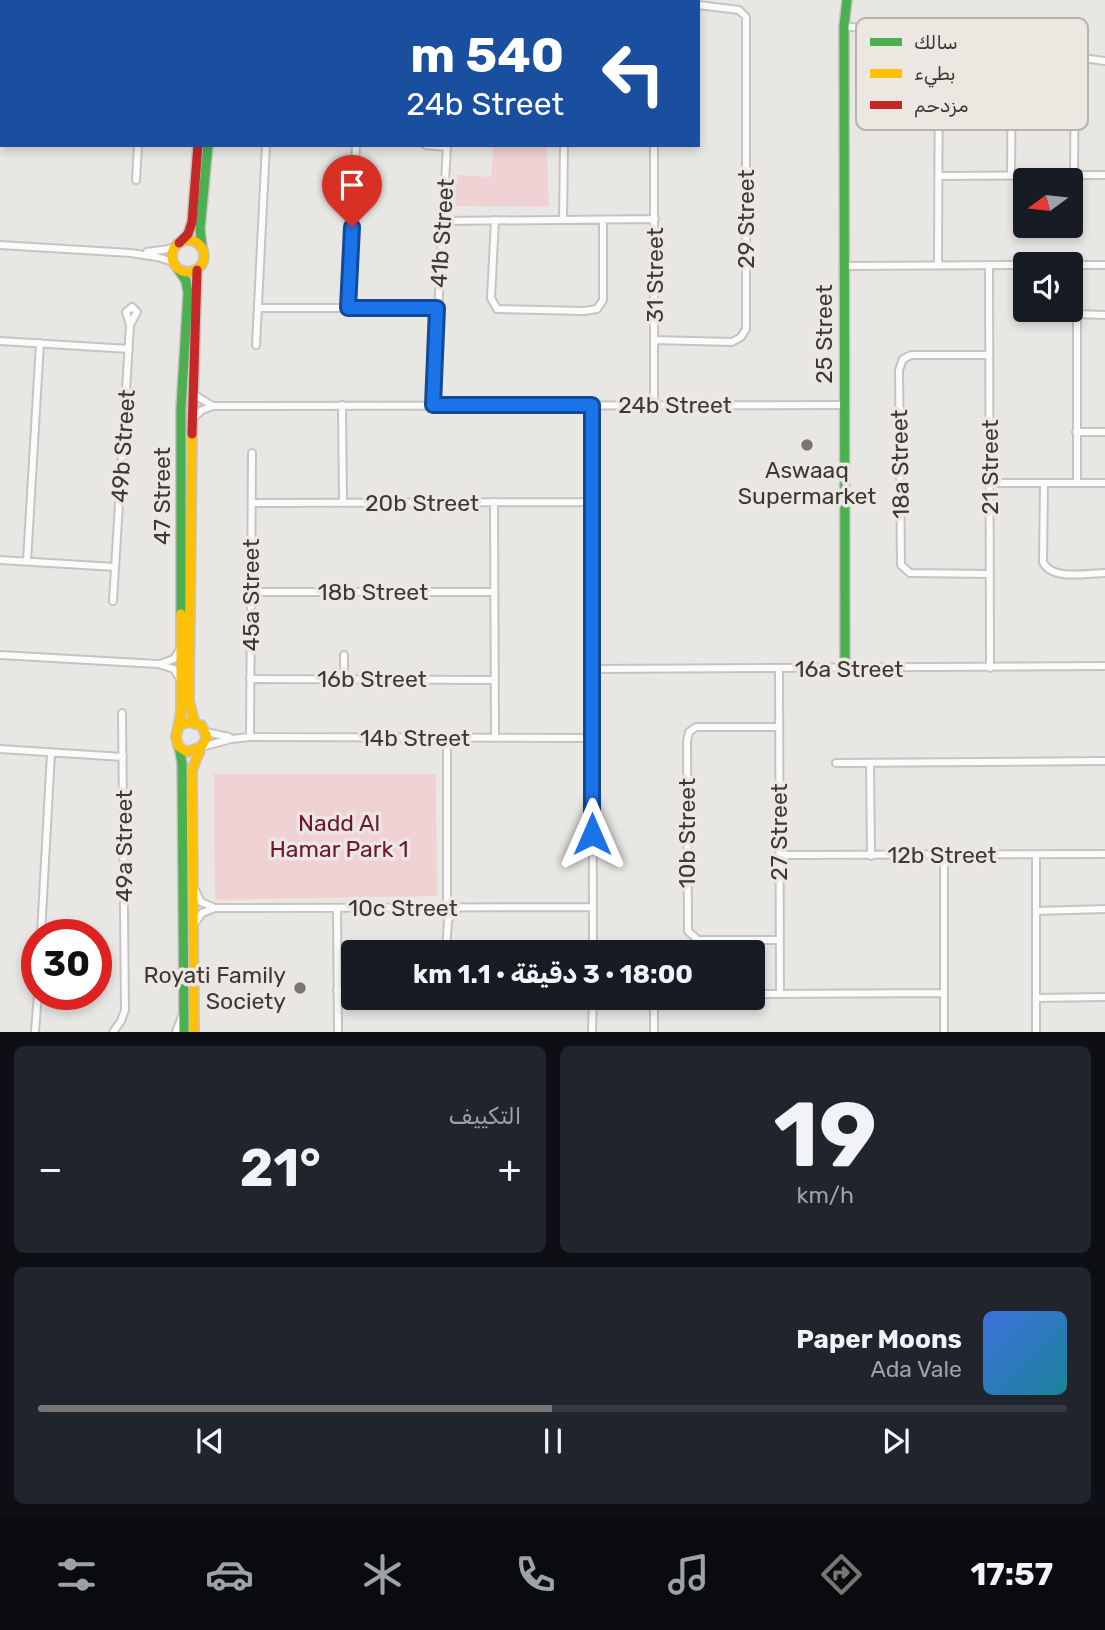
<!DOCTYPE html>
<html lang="ar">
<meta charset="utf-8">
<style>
body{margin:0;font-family:Rubik,"Noto Naskh Arabic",sans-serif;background:#20242c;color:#f1f3f6;direction:rtl;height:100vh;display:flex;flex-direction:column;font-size:26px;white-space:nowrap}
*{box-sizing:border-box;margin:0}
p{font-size:23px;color:#9ea1a6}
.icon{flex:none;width:38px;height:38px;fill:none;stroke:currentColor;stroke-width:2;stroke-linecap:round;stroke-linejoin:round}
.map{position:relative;height:1032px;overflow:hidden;direction:ltr}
.panel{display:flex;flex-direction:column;gap:14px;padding:14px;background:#0d0f14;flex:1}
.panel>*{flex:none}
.hud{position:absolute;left:0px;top:0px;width:700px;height:147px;box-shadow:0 4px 10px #0003;direction:rtl;background:#1a4fa0;color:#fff;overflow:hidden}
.needle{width:46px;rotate:255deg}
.fabs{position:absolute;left:1013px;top:168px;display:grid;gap:14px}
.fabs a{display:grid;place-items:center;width:70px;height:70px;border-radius:7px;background:#171b24;box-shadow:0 4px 10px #0003;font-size:35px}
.speed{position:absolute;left:21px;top:919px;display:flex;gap:14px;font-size:35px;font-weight:700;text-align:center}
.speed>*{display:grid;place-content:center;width:91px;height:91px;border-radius:50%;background:#171b24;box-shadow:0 4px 10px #0003;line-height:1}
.speed .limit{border:10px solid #d22;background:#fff;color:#111}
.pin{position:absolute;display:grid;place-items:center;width:60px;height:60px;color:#fff;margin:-72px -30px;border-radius:50% 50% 50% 0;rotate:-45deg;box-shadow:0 0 7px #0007}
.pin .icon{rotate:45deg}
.me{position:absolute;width:77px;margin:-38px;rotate:0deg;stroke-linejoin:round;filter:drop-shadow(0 0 5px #0008)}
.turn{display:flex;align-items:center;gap:24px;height:147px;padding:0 21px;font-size:32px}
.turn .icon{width:91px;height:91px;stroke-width:2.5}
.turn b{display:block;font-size:49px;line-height:60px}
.big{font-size:52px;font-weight:700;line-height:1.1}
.panel .card{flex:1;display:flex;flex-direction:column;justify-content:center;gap:10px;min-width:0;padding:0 24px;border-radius:10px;background:#20242c}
.panel .dial{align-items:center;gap:0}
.dial b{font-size:91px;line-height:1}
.song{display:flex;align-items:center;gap:21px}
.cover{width:84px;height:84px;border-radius:10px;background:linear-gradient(135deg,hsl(220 70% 55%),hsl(190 70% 35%))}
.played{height:7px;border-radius:4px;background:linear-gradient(90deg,#787674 50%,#363941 50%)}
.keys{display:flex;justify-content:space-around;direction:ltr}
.heat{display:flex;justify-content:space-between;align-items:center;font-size:38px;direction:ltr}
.panel .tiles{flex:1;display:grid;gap:14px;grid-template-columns:1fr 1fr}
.card:last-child{grid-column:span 2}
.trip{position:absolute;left:341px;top:940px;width:424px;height:70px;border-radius:7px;background:#171b24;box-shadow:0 4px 10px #0003;font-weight:700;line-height:70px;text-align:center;direction:rtl}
.menu{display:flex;height:112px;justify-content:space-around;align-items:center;background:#090b0e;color:#9ea1a6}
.menu .icon{width:49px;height:49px}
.menu .on{color:#787674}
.menu b{font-size:32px;color:#f1f3f6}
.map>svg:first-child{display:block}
.green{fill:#f1d2d4}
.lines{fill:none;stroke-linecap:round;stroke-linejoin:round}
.street-casing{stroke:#c6c4c2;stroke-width:10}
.fast-casing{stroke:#c6c4c2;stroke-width:12}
.slow-casing{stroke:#c6c4c2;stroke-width:12}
.jam-casing{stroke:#c6c4c2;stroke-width:12}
.street{stroke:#fcfbfb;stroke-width:6}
.fast{stroke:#4caf50;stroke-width:9}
.slow{stroke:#ffc107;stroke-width:9}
.jam{stroke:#c62828;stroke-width:9}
.route-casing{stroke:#114b97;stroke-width:18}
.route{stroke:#1a73e8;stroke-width:12}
.poi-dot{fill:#787674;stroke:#ece7e1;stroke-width:2.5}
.labels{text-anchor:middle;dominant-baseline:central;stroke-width:7;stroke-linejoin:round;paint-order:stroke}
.street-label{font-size:23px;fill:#3b3937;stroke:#ece7e1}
.poi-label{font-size:23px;fill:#3b3937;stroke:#ece7e1}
.park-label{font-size:23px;fill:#6b182e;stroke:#ece7e1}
.key{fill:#ece7e1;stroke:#b7b3ae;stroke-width:2}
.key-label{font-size:19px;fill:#3b3937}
</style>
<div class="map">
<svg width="1105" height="1032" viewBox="0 0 1105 1032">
<rect width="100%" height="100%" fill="#e9e7e4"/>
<!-- green -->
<path class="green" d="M494,145H547L549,207L455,206L457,175L491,177Z
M214,774H436L437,896L215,900Z"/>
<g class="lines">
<defs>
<path id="street" d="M146,0V2
M655,0L671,2
M59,2V0
M281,2L282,0
M366,2V0
M456,2V0
M553,2L554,0
M844,26L1105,61
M0,126H2
M426,145L447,147
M1011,175L1012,48
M1074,175L1075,56
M938,176L1105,175
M136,180L138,145
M495,220L491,298L497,309L584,311L597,309L603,300V221
M563,220L564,145
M442,221L655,219
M0,245L131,253L157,257L173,262
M147,252L169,249L175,246
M938,265L939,39
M989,265L990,668
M1071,265H1105
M843,266L1026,265
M258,308H437
M348,308L356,145
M1076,314L1105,315
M654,340L732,342L741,337L746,329V17L739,10L698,5
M0,341L129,349
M256,345L266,145
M989,355H911L903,359L899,370L901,565L910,573L990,574
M193,394L213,406
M654,404V145
M342,405L343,503
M433,405L447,145
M592,405L593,952
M192,419L202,410L213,406L844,405
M1076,432H1105
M990,483H1105
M1044,483L1043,562C1052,581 1087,573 1105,573
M1077,483V265
M494,502L495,738
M252,503L591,502
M0,560L115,567
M27,561L40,343
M251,592H494
M113,601L130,325L126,312L132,307L137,312L130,325
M0,655L158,664L174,669L180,679
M344,655V679
M160,664L174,659L179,651
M592,669L1105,666
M779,669L780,994
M250,679L494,680
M779,727H696L689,732L687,741L688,931L698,940H780
M206,732L229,737
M250,737L252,453
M447,738V908
M205,746L231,739L250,737L592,738
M0,749L123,757
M836,763L1105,761
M870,763L871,856
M779,855L1105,854
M944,855V1032
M1036,855V1032
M195,890L201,902L213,907
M337,908L338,1032
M1036,911L1105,909
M195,923L202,913L215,908L592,907
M41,934L51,753
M446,952L448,920L458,908
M337,991H354
M752,994L944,993
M1036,998L1105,997
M35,1032L38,994
M113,1032L121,1021L125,1010L122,713
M176,1032L182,1016
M592,1032L593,998
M654,1032V998"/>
<path id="fast" d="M206,0V2
M202,247L200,229L208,145
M178,269L186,281L188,293L181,408V614
M845,668L844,26L847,0
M179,747L182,763L184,1032"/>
<path id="slow" d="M216,0V2
M172 256a16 16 0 1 1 32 0a16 16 0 1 1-32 0Z
M192,434L189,701L195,724
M180,725L189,722L201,725L207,737L201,747L187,752L178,746L176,737L181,712V614
M194,1032L192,770L200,750"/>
<path id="jam" d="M179,243L188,234L192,222L198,145
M192,434L197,270"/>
</defs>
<!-- street casing -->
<use href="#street" class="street-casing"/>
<!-- fast casing -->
<use href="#fast" class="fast-casing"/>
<!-- slow casing -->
<use href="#slow" class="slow-casing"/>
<!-- jam casing -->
<use href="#jam" class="jam-casing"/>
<!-- street -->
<use href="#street" class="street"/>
<!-- fast -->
<use href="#fast" class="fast"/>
<!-- slow -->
<use href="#slow" class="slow"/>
<!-- jam -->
<use href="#jam" class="jam"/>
</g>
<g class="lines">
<defs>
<path id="route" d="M352,227L348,308H437L433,405H592V834"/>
</defs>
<!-- route casing -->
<use href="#route" class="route-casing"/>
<!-- route -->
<use href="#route" class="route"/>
</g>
<!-- markers -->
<g class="poi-dot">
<circle cx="807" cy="445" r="7"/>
<circle cx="300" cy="988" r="7"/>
</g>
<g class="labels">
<!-- street labels -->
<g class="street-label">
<text transform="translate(746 219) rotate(-90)">29 Street</text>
<text transform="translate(442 233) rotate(-86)">41b Street</text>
<text transform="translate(655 275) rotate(-90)">31 Street</text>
<text transform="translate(824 334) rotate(-90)">25 Street</text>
<text x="675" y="405">24b Street</text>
<text transform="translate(123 446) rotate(-86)">49b Street</text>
<text transform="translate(900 464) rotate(-91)">18a Street</text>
<text transform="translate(990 467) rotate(-90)">21 Street</text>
<text transform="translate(162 496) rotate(-90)">47 Street</text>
<text x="422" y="503">20b Street</text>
<text x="373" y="592">18b Street</text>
<text transform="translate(251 595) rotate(-90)">45a Street</text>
<text x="849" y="669">16a Street</text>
<text x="372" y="679">16b Street</text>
<text x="415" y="738">14b Street</text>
<text transform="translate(779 832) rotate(-90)">27 Street</text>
<text transform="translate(687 833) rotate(-90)">10b Street</text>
<text transform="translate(124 846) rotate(-90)">49a Street</text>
<text x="942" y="855">12b Street</text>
<text x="403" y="908">10c Street</text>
</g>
<!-- poi labels -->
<g class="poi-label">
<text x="807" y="470">Aswaaq<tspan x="807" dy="26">Supermarket</tspan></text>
<text x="286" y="975" text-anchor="end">Royati Family<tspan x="286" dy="26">Society</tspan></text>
</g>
<!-- park labels -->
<g class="park-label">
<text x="339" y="823">Nadd Al<tspan x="339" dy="26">Hamar Park 1</tspan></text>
</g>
</g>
<!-- legend -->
<rect x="856" y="18" width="232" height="112" rx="10" class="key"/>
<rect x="870" y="38" width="32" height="8" fill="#4caf50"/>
<rect x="870" y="69" width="32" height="9" fill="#ffc107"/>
<rect x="870" y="101" width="32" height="8" fill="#c62828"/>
<g class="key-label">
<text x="914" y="49">سالك</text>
<text x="914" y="80">بطيء</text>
<text x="914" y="112">مزدحم</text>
</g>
</svg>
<div class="fabs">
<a><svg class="needle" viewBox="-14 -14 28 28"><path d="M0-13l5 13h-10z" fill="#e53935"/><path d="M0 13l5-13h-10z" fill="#9ea1a6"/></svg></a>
<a><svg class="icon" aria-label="sound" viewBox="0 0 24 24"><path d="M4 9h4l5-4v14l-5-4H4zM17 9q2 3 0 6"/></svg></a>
</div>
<div class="speed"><div class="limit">30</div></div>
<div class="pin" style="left:352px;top:227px;background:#d93025"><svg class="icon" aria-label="arrive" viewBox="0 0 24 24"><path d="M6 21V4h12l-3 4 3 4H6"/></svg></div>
<svg class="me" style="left:592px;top:834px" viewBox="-20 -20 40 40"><path d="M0-17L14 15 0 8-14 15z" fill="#1a73e8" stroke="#fff" stroke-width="4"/></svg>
<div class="trip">18:00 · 3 دقيقة · 1.1 km</div>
<div class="hud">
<div class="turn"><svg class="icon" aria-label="left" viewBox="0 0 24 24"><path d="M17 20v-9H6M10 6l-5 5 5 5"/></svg><div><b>540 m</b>24b Street</div></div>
</div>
</div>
<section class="panel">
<div class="tiles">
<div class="card dial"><b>19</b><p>km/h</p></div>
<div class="card"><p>التكييف</p>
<div class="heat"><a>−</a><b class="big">21°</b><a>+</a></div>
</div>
<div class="card">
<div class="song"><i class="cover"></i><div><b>Paper Moons</b><p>Ada Vale</p></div></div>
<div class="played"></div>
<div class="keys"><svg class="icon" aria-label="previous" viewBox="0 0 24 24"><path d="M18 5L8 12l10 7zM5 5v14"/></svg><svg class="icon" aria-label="pause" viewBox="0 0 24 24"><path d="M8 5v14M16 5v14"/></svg><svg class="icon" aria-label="next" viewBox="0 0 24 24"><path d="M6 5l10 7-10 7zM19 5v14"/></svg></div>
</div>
</div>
</section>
<nav class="menu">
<b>17:57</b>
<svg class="icon on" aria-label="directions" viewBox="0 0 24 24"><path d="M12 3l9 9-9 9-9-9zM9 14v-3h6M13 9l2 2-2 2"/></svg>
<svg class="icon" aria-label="music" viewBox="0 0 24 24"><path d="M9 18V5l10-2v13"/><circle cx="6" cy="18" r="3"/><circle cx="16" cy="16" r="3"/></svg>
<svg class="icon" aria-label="phone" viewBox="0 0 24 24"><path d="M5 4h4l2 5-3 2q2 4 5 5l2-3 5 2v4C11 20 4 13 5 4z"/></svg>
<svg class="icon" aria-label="climate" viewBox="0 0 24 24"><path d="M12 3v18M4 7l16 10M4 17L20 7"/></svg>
<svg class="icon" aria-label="car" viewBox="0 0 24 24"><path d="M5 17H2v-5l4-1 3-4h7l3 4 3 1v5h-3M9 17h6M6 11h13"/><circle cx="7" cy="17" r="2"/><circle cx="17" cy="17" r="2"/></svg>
<svg class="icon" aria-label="filters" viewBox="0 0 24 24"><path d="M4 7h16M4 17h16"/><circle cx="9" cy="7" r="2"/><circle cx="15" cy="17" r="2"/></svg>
</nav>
